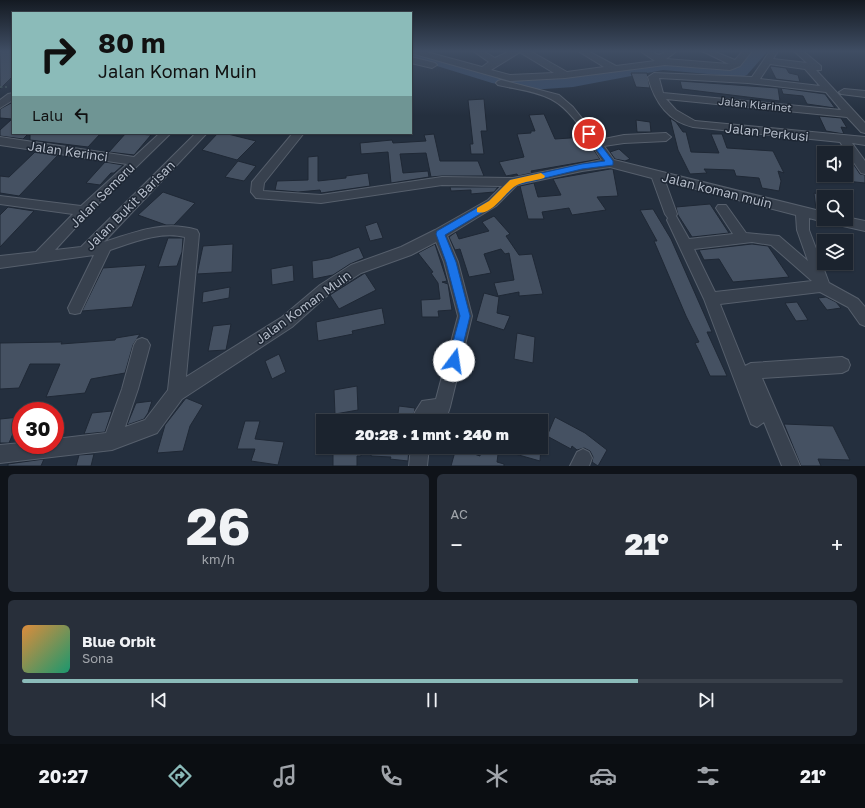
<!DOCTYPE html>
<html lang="id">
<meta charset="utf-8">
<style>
body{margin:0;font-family:"Golos Text",sans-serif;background:#282f3a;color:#f1f3f6;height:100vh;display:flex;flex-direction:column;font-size:15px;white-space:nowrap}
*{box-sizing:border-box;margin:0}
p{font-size:13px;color:#a0a4aa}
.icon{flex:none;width:22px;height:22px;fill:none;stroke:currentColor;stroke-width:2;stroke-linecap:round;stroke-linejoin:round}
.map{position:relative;height:466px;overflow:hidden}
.panel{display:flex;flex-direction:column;gap:8px;padding:8px;background:#0f1319;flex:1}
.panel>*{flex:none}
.hud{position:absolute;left:12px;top:12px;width:400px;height:122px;border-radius:0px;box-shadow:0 1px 3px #0004,0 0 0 1px #39404a;background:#8bbbb9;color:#111;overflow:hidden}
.buttons{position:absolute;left:817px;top:146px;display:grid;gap:8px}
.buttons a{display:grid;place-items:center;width:36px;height:36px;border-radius:0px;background:#1b232e;box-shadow:0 1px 3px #0004,0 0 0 1px #39404a;font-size:20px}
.speed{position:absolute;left:12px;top:402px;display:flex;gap:8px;font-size:20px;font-weight:700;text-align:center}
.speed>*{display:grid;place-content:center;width:52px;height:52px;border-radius:50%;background:#1b232e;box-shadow:0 1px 3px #0004,0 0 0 1px #39404a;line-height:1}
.speed .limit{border:6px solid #d22;background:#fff;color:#111}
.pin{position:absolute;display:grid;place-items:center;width:34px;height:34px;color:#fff;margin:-17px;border:2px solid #fff;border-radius:50%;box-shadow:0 1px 4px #0007}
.me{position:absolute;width:44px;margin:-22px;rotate:14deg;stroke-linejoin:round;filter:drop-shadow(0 0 3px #0008)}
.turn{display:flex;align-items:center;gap:14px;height:84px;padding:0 20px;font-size:18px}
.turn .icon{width:52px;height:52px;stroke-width:2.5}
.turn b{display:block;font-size:28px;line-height:34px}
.then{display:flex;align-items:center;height:38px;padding:0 20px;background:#0003;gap:8px;font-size:15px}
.big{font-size:30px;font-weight:800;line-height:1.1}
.panel .tile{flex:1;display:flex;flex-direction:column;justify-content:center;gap:6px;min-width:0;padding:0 14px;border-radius:6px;background:#282f3a}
.panel .dial{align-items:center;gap:0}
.dial b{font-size:52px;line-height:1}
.song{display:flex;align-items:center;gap:12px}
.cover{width:48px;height:48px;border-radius:6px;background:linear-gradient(135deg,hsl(30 70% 55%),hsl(160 70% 35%))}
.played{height:4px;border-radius:2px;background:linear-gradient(90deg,#8bbbb9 75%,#39404a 75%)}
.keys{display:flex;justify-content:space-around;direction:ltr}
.heat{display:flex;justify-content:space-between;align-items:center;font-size:22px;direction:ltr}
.panel .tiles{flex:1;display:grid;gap:8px;grid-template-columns:1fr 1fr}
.tile:last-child{grid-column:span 2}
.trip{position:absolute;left:316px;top:414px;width:232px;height:40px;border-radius:0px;background:#1b232e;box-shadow:0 1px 3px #0004,0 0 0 1px #39404a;font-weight:800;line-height:40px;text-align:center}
.dock{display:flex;height:64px;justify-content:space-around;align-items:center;background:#0b0e12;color:#a0a4aa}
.dock .icon{width:28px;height:28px}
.dock .active{color:#8bbbb9}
.dock b{font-size:18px;color:#f1f3f6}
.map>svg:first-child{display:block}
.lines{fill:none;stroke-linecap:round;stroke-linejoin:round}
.river{fill:#394c67;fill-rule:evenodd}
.building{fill:#455162;stroke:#1f2835}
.minor-casing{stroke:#565f6c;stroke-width:2}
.path{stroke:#44595c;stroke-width:1.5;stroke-dasharray:2.5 2.5;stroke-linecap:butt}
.minor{fill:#38414e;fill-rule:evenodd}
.route{fill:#1a73e8;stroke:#114b97}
.slow{fill:#f59e0b}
.labels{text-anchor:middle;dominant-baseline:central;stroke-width:3;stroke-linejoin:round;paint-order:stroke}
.far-street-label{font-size:11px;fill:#b4bcc9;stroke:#1d2633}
.street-label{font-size:13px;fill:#b4bcc9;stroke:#1d2633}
</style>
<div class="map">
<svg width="865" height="466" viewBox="0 0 865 466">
<rect width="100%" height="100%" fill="#242f3e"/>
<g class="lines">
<!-- river -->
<path class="river" d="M411,51H419L499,76L531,80L573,77L663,62L738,67L753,51H768L747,75L742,77L663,70L573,87L531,90L492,83L411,58Z"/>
</g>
<!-- building -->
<path class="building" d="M0,51H13V76L0,89Z
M771,66L786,68L789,73L798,75L800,82L776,79L770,67Z
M631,73H647L650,88L636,87Z
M680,81L778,88L780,101L682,89Z
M781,88L825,94L835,108L807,104L803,96L783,94Z
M484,99L487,131H481L484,154H471L470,144H473L468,100Z
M13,102V133H29L23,139L0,136V130L12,119L0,118V109Z
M544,114L555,139L585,137L600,159L531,171L532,173L518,176L517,174L506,176L499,162L524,157L517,134L531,133V131H535L529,115Z
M819,116L841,118L847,128L841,127L844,134L826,131Z
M670,118L676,122L683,132H686L691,152L719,153L711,134H722L727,148L773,151L784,173L778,171L781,181L779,191L762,188L759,178L736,176L734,170L704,169L707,173L690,174L678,150Z
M636,120L650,122L651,132H637Z
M30,133H101L88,147L30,140Z
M126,133L151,135L134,155L109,152Z
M218,133H224L256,141L237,160L202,150Z
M434,134L440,161H478L484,176H442L431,177L426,153L400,154L403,173L428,171L429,177L391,183L388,152L361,154L360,143L392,140L393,143L426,141L424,135Z
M619,149L630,159L625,161L615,159L610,152Z
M35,152L58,155L19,196L0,193V176L9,177Z
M318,156V181L346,178V176L368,173L370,186L321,193L320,190L298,192L275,190L277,181L308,180V157Z
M238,161L256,166L244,181L225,177Z
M105,162L123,165L114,173H111L100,185L86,183Z
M846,162H852L860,174L865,175V183L846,181Z
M610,169H613L618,196L597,197L606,210L572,215L569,208L542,212L544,219H528L520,186L534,183L538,197L561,195L553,179Z
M450,187H498L494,192L471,194V190L451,191Z
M163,192L195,203L174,225H166L138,215Z
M814,193L824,195V210L816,209Z
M710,204L729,233L692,237L678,215L676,207Z
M8,207L34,211L0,247V215Z
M653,209L671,239L705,316L712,332H707L727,376H710L700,353L695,343L699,342L686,316L654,241H657L640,210Z
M494,216L510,234L506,236L519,255L532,254L543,294L519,296V292L498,296L494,283L514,280L509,253L505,254L501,249L484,254L491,273L469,277L460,249L455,250L449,237L456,232L459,239L489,231L482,222Z
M377,222L383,238L370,241L365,226Z
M168,238H183L182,252L177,266L158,267Z
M233,244L232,272L197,274L203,246Z
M435,244L447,281L442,282L448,284L452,310L438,311L439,317H422L421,300L440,299L438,283L431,273L433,272L418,253Z
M752,244L768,246L789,277L733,282L719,259L704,260L699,250Z
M359,247L364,258L350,264L333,275L313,279L312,261L330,258Z
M146,265L132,307L82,311L103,268Z
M293,265L294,281L272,285L271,269Z
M365,273L376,290L339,309L330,295Z
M230,287L229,298L202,303L203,292Z
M484,293L499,297L497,313L510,316L504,330L476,321Z
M826,297L836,302L841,308L827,310L818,298Z
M797,302L808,320L796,321L785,303Z
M382,308L385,324L352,331L353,334L318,341L316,322Z
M231,324L226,350L208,351L213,326Z
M517,333L535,337L533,363L514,359Z
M140,334L133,345L125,373L91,379L85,393L46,397L60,364H30L19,388L0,389V343L62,342L61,344L115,340L116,338Z
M279,354L286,372L272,379L265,361Z
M357,386L358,410L335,414L334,390Z
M186,398L203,405L190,426L183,451L157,453L165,425Z
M152,401L148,413L144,419L127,425L136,403Z
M399,406L415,408L413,421H397Z
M112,411L105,432L84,434L92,413Z
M20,417L9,443H0V419Z
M555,417L585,433L607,450L598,466L592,462L593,457L590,451L584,448L577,450L572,446L571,449L547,436Z
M245,421H260L255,439L284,442L278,465L251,461L255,449H237Z
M784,424L833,426L850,460L818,459L821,466H801Z
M333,447H360L361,456H357V466H333Z
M372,447H409L408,461L390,459L391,457L371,456Z
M481,447H499L497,462L504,464V466H451L456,448L480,456Z
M502,447H541L540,461L501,450Z
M94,454L91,466H76L79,455Z
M44,459L41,466H8V464Z"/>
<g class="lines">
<defs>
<path id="minor" d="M411,51H423L482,67L489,62L473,51H483L495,58L510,51H530L567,72L604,67L578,51H588L616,66L655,61L640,51H650L659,55L667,51H677L666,59L729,64L702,51H713L735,60L743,51H752L740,66L730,70L665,65L565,78L510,81L411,53ZM520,52L521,53L554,73L510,75L491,70Z
M770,51H778L773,59L807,63L794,51H803L821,66V70H816L865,123V133L861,132L847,117L666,99L676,110L695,121L865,137V145L852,143L865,161V174L861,173L840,142L693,127C667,121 654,100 648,77L654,73L752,77ZM770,64L805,69L820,86L760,79ZM659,78L748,83L826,92L841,110L663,93Z
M411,57L435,63L437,65L432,68L411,63Z
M501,80L559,95L573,107L599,140L624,135L666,133L671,137L666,141L624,143L604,146L614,160L824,212V219H846V217L865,221V231L834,224L828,220L824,222L809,218V230L829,283L858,299L865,307V326L860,324L848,307L820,292L720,304L745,366L751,363L842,357L848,360L850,365L848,370L842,373L762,378L800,466H782L764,422L757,427L751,424L704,299L667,220L668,218L665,214L652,178L610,167L582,171L517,185L496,206L447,236L458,262L472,316L450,407L448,413L442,415H432V421H414L415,412L422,401L436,399L458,316L444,262L436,242L411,255L361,273L330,293L292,327L182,399L157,433L112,450L0,463V445L21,443V445H55V439L106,433L122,389L134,345L137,340L142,338L147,340L150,345L138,389L125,427L145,420L168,390L185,237C160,231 134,242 110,250L80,313L75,314L70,313L68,308L94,255L0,268V256L36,252L73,214L0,204V196L81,206L127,164L0,145V137L134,157L160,133H171L88,214L55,250L81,247L196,133H207L104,242C135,232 164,220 197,230L199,234L186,377L282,317L320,285L351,265L401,247L435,230L488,200L502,186L442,185L321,203L256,198L251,192L252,182L293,133H304L264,183L263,191L321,195L442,177L513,178L602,160C588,140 574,111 551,99C535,91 515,89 498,85L496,83L498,81ZM665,181L796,215L797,230L808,261L779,236L746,233L726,205H718L716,208L733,234L689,239L676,216L677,214ZM752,242L771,245L812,281L715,292L694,249Z
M844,89L865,91V97L841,94L839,92Z
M13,93V100L0,108V100L8,94Z
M411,447H429L427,466H409Z
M583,449L589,452L592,458L589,466H570L577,452Z"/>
</defs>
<!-- minor casing -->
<use href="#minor" class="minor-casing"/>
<!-- path -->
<path class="path" d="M0,87H7"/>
<!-- minor -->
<use href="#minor" class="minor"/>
</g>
<!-- sky -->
<linearGradient id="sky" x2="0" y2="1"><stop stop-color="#141a22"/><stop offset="0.44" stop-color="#3f4d63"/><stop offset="1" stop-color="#3f4d63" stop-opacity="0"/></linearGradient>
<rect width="865" height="116" fill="url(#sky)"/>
<!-- route -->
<path class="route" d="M586,132H591L613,161V165L582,169L516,185L495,205L445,235L456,262L470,316L459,361L457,365L454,366L450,365L448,361L460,316L446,262L436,234L437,231L489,201L510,180L582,164L605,161L586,136Z"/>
<!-- slow -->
<path class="slow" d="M541,173L545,176L544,178C535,181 525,181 517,185C506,190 492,217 477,212V208L489,201L510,180Z"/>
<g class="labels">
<!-- far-street labels -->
<g class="far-street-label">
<text transform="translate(755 104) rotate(6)">Jalan Klarinet</text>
</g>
<!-- street labels -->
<g class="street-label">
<text transform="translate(767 132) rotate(6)">Jalan Perkusi</text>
<text transform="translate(68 151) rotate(8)">Jalan Kerinci</text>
<text transform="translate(717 190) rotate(14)">Jalan koman muin</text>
<text transform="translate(102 195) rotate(-45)">Jalan Semeru</text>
<text transform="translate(130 205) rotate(-45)">Jalan Bukit Barisan</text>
<text transform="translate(303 307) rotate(-36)">Jalan Koman Muin</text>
</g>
</g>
</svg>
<div class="buttons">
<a><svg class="icon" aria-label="sound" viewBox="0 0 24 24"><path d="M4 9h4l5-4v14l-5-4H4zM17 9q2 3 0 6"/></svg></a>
<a><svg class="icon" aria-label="search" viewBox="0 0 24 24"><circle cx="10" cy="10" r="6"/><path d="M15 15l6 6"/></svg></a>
<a><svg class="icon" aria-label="layers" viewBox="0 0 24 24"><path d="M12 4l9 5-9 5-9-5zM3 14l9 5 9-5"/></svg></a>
</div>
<div class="speed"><div class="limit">30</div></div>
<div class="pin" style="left:589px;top:134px;background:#d93025"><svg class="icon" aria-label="arrive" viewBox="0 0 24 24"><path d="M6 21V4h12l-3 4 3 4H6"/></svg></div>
<svg class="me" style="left:454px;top:361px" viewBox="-20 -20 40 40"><circle r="19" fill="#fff"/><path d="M0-13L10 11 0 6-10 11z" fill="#1a73e8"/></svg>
<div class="trip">20:28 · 1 mnt · 240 m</div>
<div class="hud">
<div class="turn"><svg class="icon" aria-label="right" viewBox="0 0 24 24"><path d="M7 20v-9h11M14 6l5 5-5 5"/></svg><div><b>80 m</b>Jalan Koman Muin</div></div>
<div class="then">Lalu<svg class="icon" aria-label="left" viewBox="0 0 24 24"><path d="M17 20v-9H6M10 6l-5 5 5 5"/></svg></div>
</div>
</div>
<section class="panel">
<div class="tiles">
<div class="tile dial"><b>26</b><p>km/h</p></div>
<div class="tile"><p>AC</p>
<div class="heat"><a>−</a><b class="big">21°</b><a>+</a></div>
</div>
<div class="tile">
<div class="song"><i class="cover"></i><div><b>Blue Orbit</b><p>Sona</p></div></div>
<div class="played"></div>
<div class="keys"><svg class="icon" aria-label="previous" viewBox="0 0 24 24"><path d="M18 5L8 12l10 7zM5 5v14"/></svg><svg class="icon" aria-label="pause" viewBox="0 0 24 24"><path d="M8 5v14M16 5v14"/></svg><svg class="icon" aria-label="next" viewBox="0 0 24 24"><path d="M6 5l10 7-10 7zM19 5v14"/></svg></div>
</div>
</div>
</section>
<nav class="dock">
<b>20:27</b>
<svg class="icon active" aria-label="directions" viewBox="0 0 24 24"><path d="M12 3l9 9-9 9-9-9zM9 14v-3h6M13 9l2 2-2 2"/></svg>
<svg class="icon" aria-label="music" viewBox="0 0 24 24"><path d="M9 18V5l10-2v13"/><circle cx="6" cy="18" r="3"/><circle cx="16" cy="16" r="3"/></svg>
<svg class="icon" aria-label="phone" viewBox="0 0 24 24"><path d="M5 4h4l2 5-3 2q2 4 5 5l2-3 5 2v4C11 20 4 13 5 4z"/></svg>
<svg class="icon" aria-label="climate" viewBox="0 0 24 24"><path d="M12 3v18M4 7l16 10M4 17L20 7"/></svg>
<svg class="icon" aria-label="car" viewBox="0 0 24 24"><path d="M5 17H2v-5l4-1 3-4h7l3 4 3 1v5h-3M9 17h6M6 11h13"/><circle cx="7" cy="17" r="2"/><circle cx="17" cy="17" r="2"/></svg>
<svg class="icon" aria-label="filters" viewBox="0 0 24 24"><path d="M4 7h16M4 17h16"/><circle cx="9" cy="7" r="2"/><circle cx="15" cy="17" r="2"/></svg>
<b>21°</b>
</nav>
